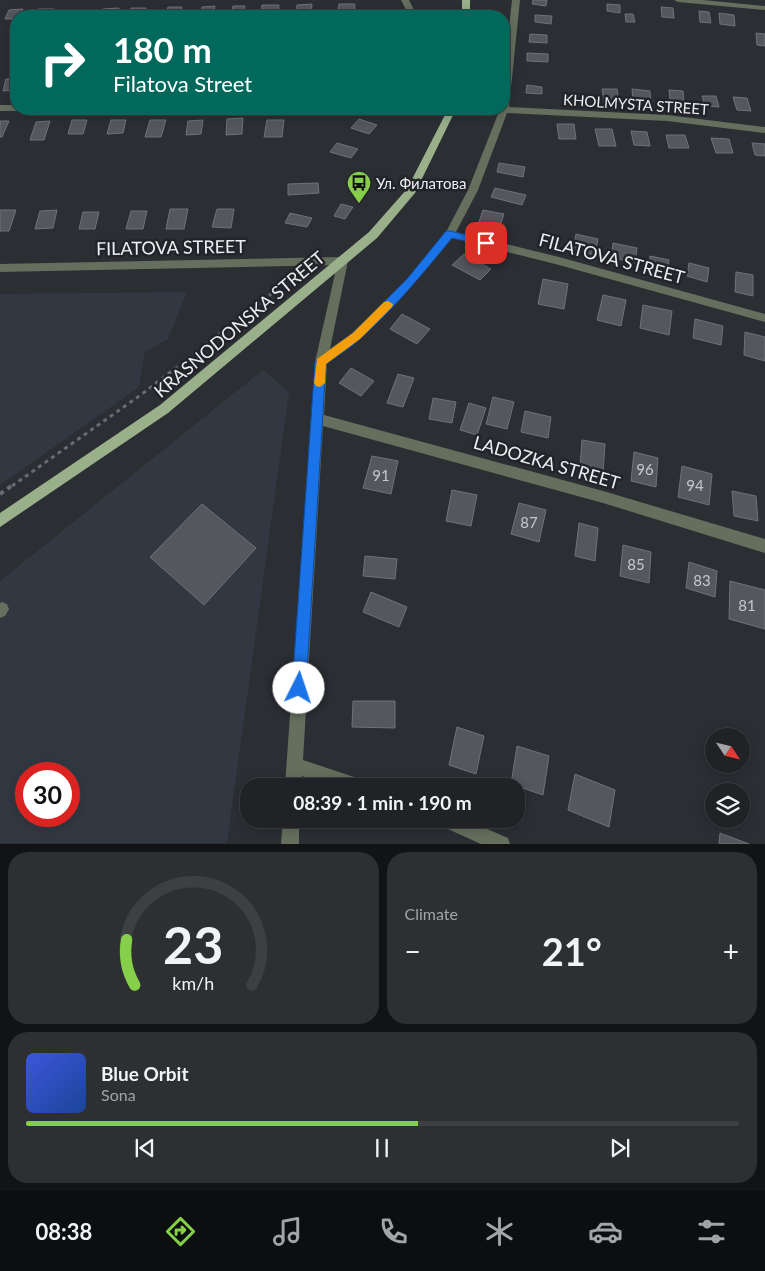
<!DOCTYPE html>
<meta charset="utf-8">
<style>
body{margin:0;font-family:Lato,sans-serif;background:#2d2f32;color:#f1f3f6;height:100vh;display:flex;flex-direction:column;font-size:19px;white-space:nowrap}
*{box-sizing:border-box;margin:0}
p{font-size:16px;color:#a2a4a7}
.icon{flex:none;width:28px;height:28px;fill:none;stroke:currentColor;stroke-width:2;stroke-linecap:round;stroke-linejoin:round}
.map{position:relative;height:844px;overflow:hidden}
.drawer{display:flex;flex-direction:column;gap:8px;padding:8px;background:#121315;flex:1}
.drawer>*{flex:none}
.top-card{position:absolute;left:10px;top:10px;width:500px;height:105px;border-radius:20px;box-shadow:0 2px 12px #0003,0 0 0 1px #3d3f43;background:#00695c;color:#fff;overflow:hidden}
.needle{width:32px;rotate:125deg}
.tools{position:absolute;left:705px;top:728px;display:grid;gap:10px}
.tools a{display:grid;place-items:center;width:45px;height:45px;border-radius:50%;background:#202226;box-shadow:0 2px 12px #0003,0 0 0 1px #3d3f43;font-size:25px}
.speed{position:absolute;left:15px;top:762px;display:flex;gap:10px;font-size:25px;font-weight:700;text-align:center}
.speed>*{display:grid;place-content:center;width:65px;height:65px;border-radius:50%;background:#202226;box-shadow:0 2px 12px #0003,0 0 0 1px #3d3f43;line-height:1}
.speed .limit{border:8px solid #d22;background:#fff;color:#111}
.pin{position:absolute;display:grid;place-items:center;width:42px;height:42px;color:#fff;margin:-21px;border-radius:10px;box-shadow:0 2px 8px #0006}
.me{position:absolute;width:55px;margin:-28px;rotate:4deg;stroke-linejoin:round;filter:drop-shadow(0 0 4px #0008)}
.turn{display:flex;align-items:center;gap:18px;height:105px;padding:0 20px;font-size:22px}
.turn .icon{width:65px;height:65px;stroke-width:2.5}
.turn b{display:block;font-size:35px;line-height:42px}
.big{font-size:38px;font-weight:700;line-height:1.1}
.drawer .widget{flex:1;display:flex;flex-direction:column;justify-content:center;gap:8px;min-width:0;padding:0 18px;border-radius:20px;background:#2d2f32}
.drawer .dial{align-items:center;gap:0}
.dial svg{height:130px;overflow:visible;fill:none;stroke:#3d3f43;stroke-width:7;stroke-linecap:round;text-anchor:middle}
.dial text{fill:#f1f3f6;stroke:none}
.song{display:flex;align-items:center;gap:15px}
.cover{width:60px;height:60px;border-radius:8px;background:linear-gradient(135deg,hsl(230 70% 55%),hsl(220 70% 35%))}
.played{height:5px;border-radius:2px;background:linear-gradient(90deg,#86cf4b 55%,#3d3f43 55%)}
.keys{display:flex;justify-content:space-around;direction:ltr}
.heat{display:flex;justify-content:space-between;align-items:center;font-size:28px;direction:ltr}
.drawer .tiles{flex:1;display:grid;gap:8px;grid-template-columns:1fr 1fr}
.widget:last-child{grid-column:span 2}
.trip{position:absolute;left:240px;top:778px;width:285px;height:50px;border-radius:20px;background:#202226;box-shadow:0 2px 12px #0003,0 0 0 1px #3d3f43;font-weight:700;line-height:50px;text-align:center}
.menu{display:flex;height:80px;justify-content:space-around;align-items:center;background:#0d0e0f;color:#a2a4a7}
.menu .icon{width:35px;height:35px}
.menu .selected{color:#86cf4b}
.menu b{font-size:22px;color:#f1f3f6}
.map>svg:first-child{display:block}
.built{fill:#323842;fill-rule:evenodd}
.building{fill:#54575d;stroke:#6f7278}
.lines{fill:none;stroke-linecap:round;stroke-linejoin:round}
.path-far1{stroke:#686b6f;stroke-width:3;stroke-dasharray:4 4;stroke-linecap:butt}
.path{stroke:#686b6f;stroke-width:4;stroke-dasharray:4.5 4.5;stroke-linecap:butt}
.lane{fill:#646f5e;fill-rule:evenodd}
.street{fill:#646f5e;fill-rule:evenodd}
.primary{fill:#99b08b;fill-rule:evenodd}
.route{fill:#1a73e8;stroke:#114b97}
.slow{fill:#f59e0b}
.labels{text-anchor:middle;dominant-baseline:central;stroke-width:5;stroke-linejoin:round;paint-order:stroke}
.far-street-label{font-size:15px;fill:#eceef1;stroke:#222429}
.far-poi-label{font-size:15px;fill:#eceef1;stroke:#222429;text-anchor:start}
.number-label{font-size:15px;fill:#c6c8cc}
.street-label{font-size:18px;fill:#eceef1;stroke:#222429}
</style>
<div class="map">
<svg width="765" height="844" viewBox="0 0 765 844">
<rect width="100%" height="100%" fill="#2b2e33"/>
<!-- built -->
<path class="built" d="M187,292L168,339L145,352L139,387L0,485V294Z
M263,370L289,392L227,843H0V581ZM26,774H69V816H26Z"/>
<!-- building -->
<path class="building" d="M533,0H547L546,6L532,4Z
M312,4L311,14H296L297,5Z
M339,4H355L354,16H337Z
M607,4L620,5V13L607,11Z
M262,5H279L278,14L261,15Z
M215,6L213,16H200L202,7Z
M233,6H245L244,16H231Z
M168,7H182L179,16H165Z
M661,7L673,8L674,18L662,17Z
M119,8L117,16H102L103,9Z
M131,8H146L143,16H128Z
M23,9L20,16H16V19H5L9,10Z
M38,9H54L51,16H36Z
M699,11L709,12L711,23L700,22Z
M719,13L734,15L735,26L720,24Z
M625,14H633L635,22H626Z
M535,15L552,16L551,24L535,22Z
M756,33L765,34V46L757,45Z
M530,34L547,35V43L529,42Z
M527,53L548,54V62L527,61Z
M6,79H16V90L3,91Z
M527,85L542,87V94L526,93Z
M602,89H617L619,101H604Z
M632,89L650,91L651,102L633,100Z
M669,90L683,91L684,103L670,101Z
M702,96H716L719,107L705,106Z
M733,97L747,98L751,111L737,110Z
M243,118L242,134L226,135L227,119Z
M359,119L377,125L369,134L351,128Z
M72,120H87L83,134H68Z
M111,120H126L123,133L107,134Z
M150,120H166L161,137H145Z
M203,120L201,134L186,135L188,121Z
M267,120H284L282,137H264Z
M0,121H9L2,137H0Z
M50,121L44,140H30L36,122Z
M557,124H574L576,139H559Z
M595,129H612L616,146H599Z
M631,131L647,132L650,146L634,145Z
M666,135H685L689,148H669Z
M711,138L729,139L733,153H716Z
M337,143L358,149L351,158L330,152Z
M752,143L765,144V156L755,155Z
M499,163L525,167L523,177L497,172Z
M318,183L319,193L288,195V184Z
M495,188L526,195L522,205L491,197Z
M341,204L353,207L345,219L334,216Z
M170,209H188L184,229H166Z
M217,209H234L231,228L212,227Z
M0,210H16L9,231H0Z
M57,210L53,228L35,229L40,211Z
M483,210L504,214L499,229L478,225Z
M131,211H147L143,229H126Z
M83,212H99L95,229H79Z
M290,213L312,218L307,227L285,223Z
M576,234L598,239L595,255L573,250Z
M613,243L637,248L635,262L611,258Z
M464,254L491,269L480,280L452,265Z
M650,256L669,260L668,272L649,268Z
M689,263L709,268L707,282L687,276Z
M736,272L753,275V296L735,292Z
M543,279L568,284L564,309L538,304Z
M603,295L626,300L621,326L597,320Z
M643,305L672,311L669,335L640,328Z
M402,314L430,329L417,344L390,329Z
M695,319L723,326L721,345L693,338Z
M745,332L765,337V361L744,355Z
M351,368L374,381L361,396L339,383Z
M398,374L414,378L403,407L387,403Z
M493,397L514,402L507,429L486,424Z
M433,398L456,402L452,423L429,419Z
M469,403L486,408L477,435L460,430Z
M525,411L551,417L548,438L521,432Z
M582,440L605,444L603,472L580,468Z
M634,452L658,458L656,487L631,481Z
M372,456L398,461L391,494L363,488Z
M682,466L712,474L709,505L678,497Z
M452,490L477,495L471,526L446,521Z
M732,491L756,496L758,521L734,516Z
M519,503L546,510L539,542L511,534Z
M202,504L256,548L204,605L150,557Z
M579,523L598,528L595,561L575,556Z
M623,545L651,552L649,583L620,576Z
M365,556L397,559L395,579L363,576Z
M689,562L717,571L715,597L686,588Z
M730,581L765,590V629L729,619Z
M371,592L407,607L399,627L363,612Z
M353,701H395V728L352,727Z
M457,727L484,736L476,774L449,765Z
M517,746L549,756L543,795L511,784Z
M575,774L615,790L609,827L568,810Z
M720,833L749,844H719Z"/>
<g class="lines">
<!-- path-far1 -->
<path class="path-far1" d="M12,486L142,394L293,277"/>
<!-- path -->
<path class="path" d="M0,494L14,484"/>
<!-- lane -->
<path class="lane" d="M2,602L7,604L9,609L5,616L0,618V603Z"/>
<!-- street -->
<path class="street" d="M401,0H409L417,16H409Z
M512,0H520L509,107L667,115L765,127V133L667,121L507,113L478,190L456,232L559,257L765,314V322L559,265L452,238C413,287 377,327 327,364L324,415L603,491L765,539V553L603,503L323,426L303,760L363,780L365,786H333L302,776L301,786H285L315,362L337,265L0,272V264L343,257L348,261L330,349L352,333L407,279L446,232L468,190L500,109H504V73Z
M674,0H703L765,6V10L678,2Z
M0,105H16V109H20L16,111H0Z
M98,109H454L456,111L452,114L102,112Z
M283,819H299V844H281Z
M437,819H464L508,838L510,844H481L439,825Z"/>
<!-- primary -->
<path class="primary" d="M462,0H470V16H462Z
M448,109H456L415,193L377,238L168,413L0,527V513L160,405L369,232L407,189Z"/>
</g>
<!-- route -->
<path class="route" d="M446,231H450L486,240L491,243L486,246L452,238C423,273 394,309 360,339C350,348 337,356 326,364L306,688L304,693L299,695L294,693L292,688L315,362L353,333L407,279Z"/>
<!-- slow -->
<path class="slow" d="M388,301L393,304L392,307L360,339L326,364L325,383L320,387L316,386L314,383L317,359L353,333L384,302Z"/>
<!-- icons -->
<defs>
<symbol id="bus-pin" viewBox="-11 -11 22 30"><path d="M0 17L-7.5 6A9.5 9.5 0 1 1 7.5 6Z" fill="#86cf4b" stroke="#222429"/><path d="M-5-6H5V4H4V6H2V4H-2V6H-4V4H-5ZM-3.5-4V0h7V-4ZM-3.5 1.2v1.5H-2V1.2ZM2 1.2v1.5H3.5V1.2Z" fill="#111"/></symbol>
</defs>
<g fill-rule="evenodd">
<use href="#bus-pin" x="345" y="169" width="28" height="38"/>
</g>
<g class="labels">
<!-- far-street labels -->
<g class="far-street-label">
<text transform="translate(636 104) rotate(4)">KHOLMYSTA STREET</text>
</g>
<!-- far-poi labels -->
<g class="far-poi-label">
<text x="376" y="183">Ул. Филатова</text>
</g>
<!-- number labels -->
<g class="number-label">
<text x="645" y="469">96</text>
<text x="381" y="475">91</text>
<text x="695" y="485">94</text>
<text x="529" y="522">87</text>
<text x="636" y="564">85</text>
<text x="702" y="580">83</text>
<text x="747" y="605">81</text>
</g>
<!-- street labels -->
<g class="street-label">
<text transform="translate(171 247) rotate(-1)">FILATOVA STREET</text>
<text transform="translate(612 258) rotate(15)">FILATOVA STREET</text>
<text transform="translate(239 324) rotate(-40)">KRASNODONSKA STREET</text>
<text transform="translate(547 462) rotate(16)">LADOZKA STREET</text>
</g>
</g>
</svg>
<div class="tools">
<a><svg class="needle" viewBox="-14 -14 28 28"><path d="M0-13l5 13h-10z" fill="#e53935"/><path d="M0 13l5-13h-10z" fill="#a2a4a7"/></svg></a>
<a><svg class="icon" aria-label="layers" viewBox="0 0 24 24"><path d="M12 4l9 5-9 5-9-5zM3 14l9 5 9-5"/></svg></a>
</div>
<div class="speed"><div class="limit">30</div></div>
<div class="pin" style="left:486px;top:243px;background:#d93025"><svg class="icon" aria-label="arrive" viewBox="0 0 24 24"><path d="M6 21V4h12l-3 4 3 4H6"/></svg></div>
<svg class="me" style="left:299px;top:688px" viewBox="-20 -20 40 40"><circle r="19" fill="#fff"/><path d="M0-13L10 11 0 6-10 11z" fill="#1a73e8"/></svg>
<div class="trip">08:39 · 1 min · 190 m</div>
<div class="top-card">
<div class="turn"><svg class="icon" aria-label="right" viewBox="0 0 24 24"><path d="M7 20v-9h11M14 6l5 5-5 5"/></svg><div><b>180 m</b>Filatova Street</div></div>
</div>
</div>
<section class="drawer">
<div class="tiles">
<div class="widget dial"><svg viewBox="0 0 100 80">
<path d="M14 69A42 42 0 1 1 86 69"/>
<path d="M14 69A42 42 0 0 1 9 41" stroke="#86cf4b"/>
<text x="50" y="56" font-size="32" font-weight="700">23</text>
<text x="50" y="72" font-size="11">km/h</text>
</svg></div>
<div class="widget"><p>Climate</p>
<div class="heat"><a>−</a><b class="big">21°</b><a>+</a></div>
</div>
<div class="widget">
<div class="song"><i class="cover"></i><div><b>Blue Orbit</b><p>Sona</p></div></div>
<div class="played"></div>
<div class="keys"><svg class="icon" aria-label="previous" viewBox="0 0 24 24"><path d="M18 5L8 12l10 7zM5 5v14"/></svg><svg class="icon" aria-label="pause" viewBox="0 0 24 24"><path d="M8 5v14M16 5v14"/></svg><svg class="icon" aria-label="next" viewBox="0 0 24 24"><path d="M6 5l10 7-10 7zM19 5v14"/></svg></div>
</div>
</div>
</section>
<nav class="menu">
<b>08:38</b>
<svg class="icon selected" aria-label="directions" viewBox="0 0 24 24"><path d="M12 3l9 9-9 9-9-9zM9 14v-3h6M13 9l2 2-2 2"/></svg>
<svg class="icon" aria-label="music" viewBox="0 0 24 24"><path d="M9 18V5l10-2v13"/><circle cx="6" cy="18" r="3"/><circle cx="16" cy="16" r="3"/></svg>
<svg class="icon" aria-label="phone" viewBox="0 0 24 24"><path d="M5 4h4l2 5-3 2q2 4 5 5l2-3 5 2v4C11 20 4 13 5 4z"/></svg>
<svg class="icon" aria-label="climate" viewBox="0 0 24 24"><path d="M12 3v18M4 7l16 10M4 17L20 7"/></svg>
<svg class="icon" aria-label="car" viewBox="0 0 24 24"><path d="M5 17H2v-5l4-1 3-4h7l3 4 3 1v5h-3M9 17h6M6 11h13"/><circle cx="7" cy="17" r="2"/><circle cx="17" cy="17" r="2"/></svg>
<svg class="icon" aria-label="filters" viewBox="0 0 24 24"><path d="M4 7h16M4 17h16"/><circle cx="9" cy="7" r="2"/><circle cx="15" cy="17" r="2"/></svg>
</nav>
